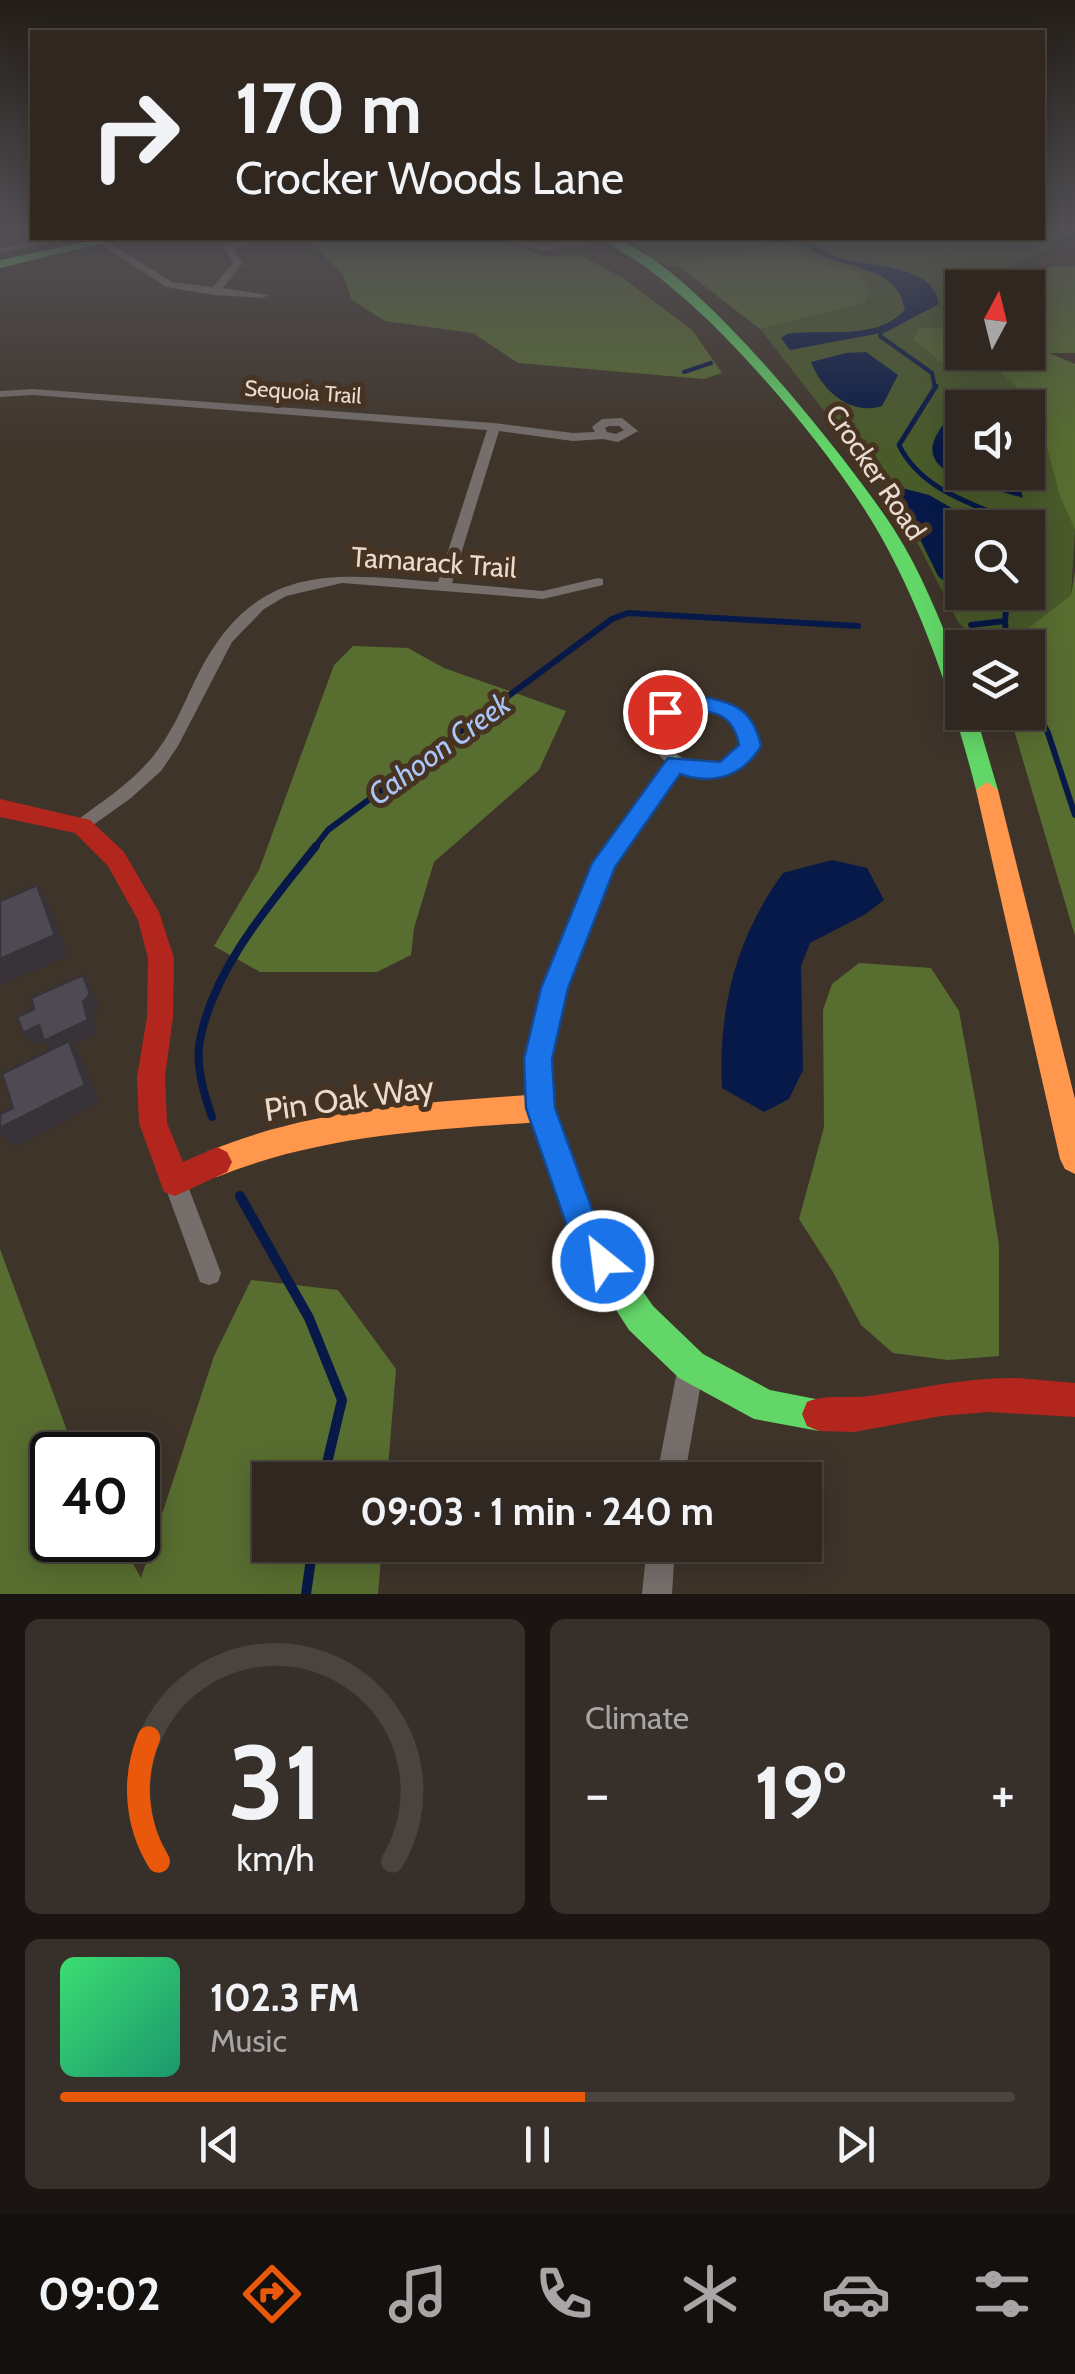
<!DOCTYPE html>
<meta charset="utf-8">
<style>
body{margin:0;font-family:Cabin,sans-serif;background:#372f29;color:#f1f3f6;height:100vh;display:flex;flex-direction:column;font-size:38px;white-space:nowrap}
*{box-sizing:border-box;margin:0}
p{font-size:32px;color:#a7a5a5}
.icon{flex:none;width:55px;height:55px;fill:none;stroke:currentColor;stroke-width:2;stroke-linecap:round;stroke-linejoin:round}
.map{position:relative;height:1594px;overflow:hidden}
.drawer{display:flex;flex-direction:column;gap:25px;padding:25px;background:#1a1512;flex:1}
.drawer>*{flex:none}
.guide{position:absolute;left:30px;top:30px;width:1015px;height:210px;border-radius:0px;box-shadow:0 5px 25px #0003,0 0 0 2px #4a443e;background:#2f2720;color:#f1f3f6;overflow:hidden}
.needle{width:65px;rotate:7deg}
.controls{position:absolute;left:945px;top:270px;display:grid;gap:20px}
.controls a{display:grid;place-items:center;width:100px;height:100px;border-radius:0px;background:#2f2720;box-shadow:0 5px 25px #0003,0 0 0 2px #4a443e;font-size:50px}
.speed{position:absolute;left:30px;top:1432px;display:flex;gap:20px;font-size:50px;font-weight:700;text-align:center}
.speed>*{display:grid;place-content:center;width:130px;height:130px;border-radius:50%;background:#2f2720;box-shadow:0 5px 25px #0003,0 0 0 2px #4a443e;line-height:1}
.speed .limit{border:5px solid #111;border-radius:15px;background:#fff;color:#111}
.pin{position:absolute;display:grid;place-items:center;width:85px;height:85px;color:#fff;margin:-42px;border:5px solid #fff;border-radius:50%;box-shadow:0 2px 10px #0007}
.me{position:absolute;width:110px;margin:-55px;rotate:331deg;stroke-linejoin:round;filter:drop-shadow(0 0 8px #0008)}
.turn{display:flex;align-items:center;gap:35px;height:210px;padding:0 40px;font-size:45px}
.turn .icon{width:130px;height:130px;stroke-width:2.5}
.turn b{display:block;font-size:70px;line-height:85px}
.big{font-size:75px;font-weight:700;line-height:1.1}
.drawer .tile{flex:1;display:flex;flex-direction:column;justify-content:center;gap:15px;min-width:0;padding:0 35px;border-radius:15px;background:#372f29}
.drawer .dial{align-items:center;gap:0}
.dial svg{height:260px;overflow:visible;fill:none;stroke:#4a443e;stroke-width:7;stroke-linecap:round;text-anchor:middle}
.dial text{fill:#f1f3f6;stroke:none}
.song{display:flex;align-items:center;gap:30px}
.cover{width:120px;height:120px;border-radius:15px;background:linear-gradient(135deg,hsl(140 70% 55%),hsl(160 70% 35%))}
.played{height:10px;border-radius:5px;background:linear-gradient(90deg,#ea580c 55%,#4a443e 55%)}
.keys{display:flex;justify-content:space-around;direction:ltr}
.heat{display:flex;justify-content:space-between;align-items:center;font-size:55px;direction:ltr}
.drawer .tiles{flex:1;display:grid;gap:25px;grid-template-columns:1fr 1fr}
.tile:last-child{grid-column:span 2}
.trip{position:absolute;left:252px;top:1462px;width:570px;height:100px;border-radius:0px;background:#2f2720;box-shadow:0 5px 25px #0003,0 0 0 2px #4a443e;font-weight:700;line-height:100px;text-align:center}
.tab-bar{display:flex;height:160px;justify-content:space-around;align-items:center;background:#13100d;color:#a7a5a5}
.tab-bar .icon{width:70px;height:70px}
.tab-bar .on{color:#ea580c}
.tab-bar b{font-size:45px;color:#f1f3f6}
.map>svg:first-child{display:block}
.green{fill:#4a5b2a;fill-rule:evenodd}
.forest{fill:#586e30}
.water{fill:#071948}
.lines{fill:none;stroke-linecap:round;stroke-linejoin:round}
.stream-far4{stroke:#071948;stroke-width:4}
.stream-far3{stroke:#071948;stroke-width:5}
.stream-far2{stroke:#071948;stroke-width:6}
.stream-far1{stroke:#071948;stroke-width:8}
.stream{stroke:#071948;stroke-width:10}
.lane{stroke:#756e6b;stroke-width:5}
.street{fill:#756e6b;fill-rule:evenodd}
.fast{fill:#63d668;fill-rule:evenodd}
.slow{fill:#ff974d;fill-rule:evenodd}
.jam{fill:#b3261e;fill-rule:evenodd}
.shaded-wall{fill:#373339}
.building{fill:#4e4952;stroke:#373339;stroke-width:2.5}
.route{fill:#1a73e8;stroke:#114b97;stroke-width:2.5}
.labels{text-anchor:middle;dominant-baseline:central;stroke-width:10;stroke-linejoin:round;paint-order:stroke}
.far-street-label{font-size:22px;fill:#e8dbd0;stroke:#473322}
.street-label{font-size:28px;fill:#e8dbd0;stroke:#473322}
.water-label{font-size:30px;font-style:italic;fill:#a9c5f9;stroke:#473322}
.near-street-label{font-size:32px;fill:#e8dbd0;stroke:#473322}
</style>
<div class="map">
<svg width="1075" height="1594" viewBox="0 0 1075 1594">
<rect width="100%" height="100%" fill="#3f342a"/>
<!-- green -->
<path class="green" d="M1043,228H1075V236L984,280L986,287L962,288V329L919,327L941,362L999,371L1035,404L1060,497L1075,530L1071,595L1018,636L982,646L958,622L898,505L760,329L865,303L859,271L819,263L786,238H1042ZM962,408H1028V472H962ZM962,528H1028V592H962Z
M627,238H781C760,252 691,271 665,265C651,261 640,245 627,238Z"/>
<!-- forest -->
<path class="forest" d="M307,238H490L546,257L580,255L623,278L693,331L722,373L704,379L518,363L473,333L385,321L352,300L343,275Z
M781,238L819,263L859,271L870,291L865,303L760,329L677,265L768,246Z
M1075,266V353H1049L1075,364V530L1060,497L1035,404L999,371L941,362L914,340L919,327L962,329V352H1028V288L992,287V282L1050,267Z
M1075,572V936L1009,713L1028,712V648L982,646L1018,636L1071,595Z
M353,646L408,648L444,668L566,711L539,770L434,862L414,928L411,955L377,972H260L214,946L259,870L334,665Z
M859,963L931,968L959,1011L976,1104L999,1245V1356L948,1360L893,1353L861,1325L833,1272L799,1219L824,1127L823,1010L832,984Z
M0,1249L76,1455H52V1540H119L141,1578L214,1356L251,1280L338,1290L396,1369L387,1480H270V1545H382L378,1594H0Z"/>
<!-- water -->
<path class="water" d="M800,238H812C826,276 931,250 939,304L886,332L790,350L781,338L787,334C822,328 879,342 905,309C895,255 824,275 800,238Z
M866,352L898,375L882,406C851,416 822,391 811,362L846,353Z
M976,391L994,407L962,408V472L1016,473L1023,498C945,474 890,466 976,391Z
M894,486L929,495L985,527L962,528V592L971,593L961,596L938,576Z
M832,860L867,868L884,900L864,915L810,943L801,966L803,1070L789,1099L764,1112L722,1088C718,1008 736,938 783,873Z"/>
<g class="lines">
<!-- stream-far4 -->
<path class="stream-far4" d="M1060,242L1075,235
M882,328L880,336L932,373L935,388
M684,372L711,363"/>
<!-- stream-far3 -->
<path class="stream-far3" d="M936,386L899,445C920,488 966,501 1007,519L1016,528
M1028,541V566"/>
<!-- stream-far2 -->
<path class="stream-far2" d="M1005,621L1007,648
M971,625L1005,621L1006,610L1017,592
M1028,695L1048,733L1075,815
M314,848L328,830L612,619L628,613L858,626"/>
<!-- stream-far1 -->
<path class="stream-far1" d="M212,1117C204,1094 195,1065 200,1040C214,967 271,903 316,846"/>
<!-- stream -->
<path class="stream" d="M240,1196L309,1318L342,1400L323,1480
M306,1594L313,1545"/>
<!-- lane -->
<path class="lane" d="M507,238L542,249L561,244
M551,238L561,244L611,239
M0,251L55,238"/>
<!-- street -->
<path class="street" d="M102,238L172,282L213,287L233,263L224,247L250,238H261L233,250L243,263L223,288L268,295L263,298L214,295L166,287L99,243Z
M33,389L494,423L573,433L595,432L592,427L602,419L622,418L638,431L618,442L603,439L573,441L499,431L452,583L543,591L598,578L603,579V585L543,599L342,583L286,596L264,609L232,642L178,746L161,771L131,798L82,833L76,831L73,826L76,821C104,800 136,780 157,751C177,725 188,692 204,663C262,561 336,574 438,582L487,430L33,395L0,397V391ZM609,426H619L624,430L616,434L607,432L605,428Z
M693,696C726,700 754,711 758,747C727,795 665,783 645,732C655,709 669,702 693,696ZM693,708C718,710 739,718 742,746C717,776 675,767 661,732C667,718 678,711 693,708Z
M175,1169L183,1173L221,1273L218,1282L209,1285L200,1282L163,1181L167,1173Z
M691,1353L700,1357L704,1366L684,1480H656L678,1366L682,1357Z
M647,1545H675L672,1594H642Z"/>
<!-- fast -->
<path class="fast" d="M104,238H123L0,268V260Z
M604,238C675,238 856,469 895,531C921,572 939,618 957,662L962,678V712H975L998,790L995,796L987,798L976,790C954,704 926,619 884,542C844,469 769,380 710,322C688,301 665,281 640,263C628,255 613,248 604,238Z
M676,756L687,764L614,867L568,988L552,1059L554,1108L596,1223L653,1306L703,1354L770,1390L831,1402L836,1414L831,1426L819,1431L754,1419L679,1378L629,1330L573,1243L526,1108L524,1059L542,988L592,863L668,758Z"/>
<!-- slow -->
<path class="slow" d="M987,782L998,790L1075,1099V1174L1065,1169L1060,1159L976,790Z
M540,1094L550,1098L554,1108L550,1118L540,1122C429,1130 321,1135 217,1177L207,1172L202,1162L207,1152C314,1107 425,1103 540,1094Z"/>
<!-- jam -->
<path class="jam" d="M0,799L90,820L124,852L159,912L174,958L173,1017L165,1077L167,1123L183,1162L217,1147L227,1152L232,1162L227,1172L175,1196L164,1192L139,1123L137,1077L147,1017L148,958L138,920L108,866L75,833L0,817Z
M1017,1378L1075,1383V1417L988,1412L941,1416L854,1432L819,1431L807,1426L802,1414L807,1402C826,1394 848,1399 869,1396C919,1389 965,1377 1017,1378Z"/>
</g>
<!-- shaded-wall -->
<path class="shaded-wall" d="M37,885L50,906L68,956L1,985L0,983V959Z
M83,975L92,988L99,1007L92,1016L97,1033L72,1045L83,1060L99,1103L15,1147L0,1132V1128L54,1054L44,1041L83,1002Z
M39,1025L49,1038L33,1046L23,1033Z"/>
<!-- building -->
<path class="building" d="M37,885L55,935L0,959V901Z
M83,975L90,994L83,1002L88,1020L44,1041L39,1025L23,1033L17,1017L34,1009L31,998Z
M69,1041L85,1085L0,1128V1114L13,1108L2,1074Z"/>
<!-- sky -->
<linearGradient id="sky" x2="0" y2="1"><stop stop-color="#231d17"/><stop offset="0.51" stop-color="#525055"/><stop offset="1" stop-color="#525055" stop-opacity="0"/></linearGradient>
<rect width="1075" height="451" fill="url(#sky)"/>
<!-- route -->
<path class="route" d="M692,695C731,702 752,705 761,746C743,776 714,786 680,774L615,867L568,988L552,1059L555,1108L597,1223L619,1261L614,1272L603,1277L592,1272L569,1232L526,1108L524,1059L541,988L592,863L668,758L720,762L739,745C731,703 697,709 665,719L654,712L658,706Z"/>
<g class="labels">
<!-- far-street labels -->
<g class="far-street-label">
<text transform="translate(303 392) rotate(4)">Sequoia Trail</text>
</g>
<!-- street labels -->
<g class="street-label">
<text transform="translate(876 472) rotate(56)">Crocker Road</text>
<text transform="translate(434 562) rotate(4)">Tamarack Trail</text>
</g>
<!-- water labels -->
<g class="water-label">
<text transform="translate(439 749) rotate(-36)">Cahoon Creek</text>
</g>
<!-- near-street labels -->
<g class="near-street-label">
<text transform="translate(349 1098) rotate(-8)">Pin Oak Way</text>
</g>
</g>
</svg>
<div class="controls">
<a><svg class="needle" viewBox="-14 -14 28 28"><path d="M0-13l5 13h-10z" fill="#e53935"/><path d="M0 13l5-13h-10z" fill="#a7a5a5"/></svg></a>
<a><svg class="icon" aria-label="sound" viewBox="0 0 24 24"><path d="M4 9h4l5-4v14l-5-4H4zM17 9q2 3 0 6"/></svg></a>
<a><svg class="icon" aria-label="search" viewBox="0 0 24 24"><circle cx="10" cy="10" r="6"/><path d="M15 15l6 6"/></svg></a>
<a><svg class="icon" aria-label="layers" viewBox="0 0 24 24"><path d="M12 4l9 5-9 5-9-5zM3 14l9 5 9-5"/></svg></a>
</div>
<div class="speed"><div class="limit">40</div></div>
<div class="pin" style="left:665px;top:712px;background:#d93025"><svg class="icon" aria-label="arrive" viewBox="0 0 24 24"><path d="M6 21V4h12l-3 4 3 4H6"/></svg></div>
<svg class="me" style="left:603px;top:1261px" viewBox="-20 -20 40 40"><circle r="17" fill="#1a73e8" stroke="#fff" stroke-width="3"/><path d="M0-11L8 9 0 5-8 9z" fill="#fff"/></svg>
<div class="trip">09:03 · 1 min · 240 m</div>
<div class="guide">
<div class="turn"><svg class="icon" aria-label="right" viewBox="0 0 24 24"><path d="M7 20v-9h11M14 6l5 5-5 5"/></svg><div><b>170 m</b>Crocker Woods Lane</div></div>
</div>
</div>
<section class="drawer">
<div class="tiles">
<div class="tile dial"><svg viewBox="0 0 100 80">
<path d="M14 69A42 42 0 1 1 86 69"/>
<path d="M14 69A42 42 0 0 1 11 31" stroke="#ea580c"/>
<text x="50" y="56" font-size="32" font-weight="700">31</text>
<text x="50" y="72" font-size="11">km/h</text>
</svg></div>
<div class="tile"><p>Climate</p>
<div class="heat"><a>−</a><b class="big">19°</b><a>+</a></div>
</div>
<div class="tile">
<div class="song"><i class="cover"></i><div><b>102.3 FM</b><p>Music</p></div></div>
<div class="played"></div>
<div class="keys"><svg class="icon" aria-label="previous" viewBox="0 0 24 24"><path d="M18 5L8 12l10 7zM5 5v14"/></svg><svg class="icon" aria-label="pause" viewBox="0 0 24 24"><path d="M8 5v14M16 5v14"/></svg><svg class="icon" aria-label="next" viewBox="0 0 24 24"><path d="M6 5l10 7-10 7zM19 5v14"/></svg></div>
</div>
</div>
</section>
<nav class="tab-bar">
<b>09:02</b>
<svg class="icon on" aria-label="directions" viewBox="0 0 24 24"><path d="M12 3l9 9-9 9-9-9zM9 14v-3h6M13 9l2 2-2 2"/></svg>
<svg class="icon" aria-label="music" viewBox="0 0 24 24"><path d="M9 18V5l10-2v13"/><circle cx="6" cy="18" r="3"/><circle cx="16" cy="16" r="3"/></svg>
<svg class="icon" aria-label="phone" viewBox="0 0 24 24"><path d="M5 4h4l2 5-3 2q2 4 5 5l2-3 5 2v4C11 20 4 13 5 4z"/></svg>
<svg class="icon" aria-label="climate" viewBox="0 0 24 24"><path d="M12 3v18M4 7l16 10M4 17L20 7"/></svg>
<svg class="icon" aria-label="car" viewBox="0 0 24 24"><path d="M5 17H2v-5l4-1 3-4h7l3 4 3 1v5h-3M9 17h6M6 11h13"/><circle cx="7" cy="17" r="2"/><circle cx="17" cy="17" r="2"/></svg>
<svg class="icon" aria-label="filters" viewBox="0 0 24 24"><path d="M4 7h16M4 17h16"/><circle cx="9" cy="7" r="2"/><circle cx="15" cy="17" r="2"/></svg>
</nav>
